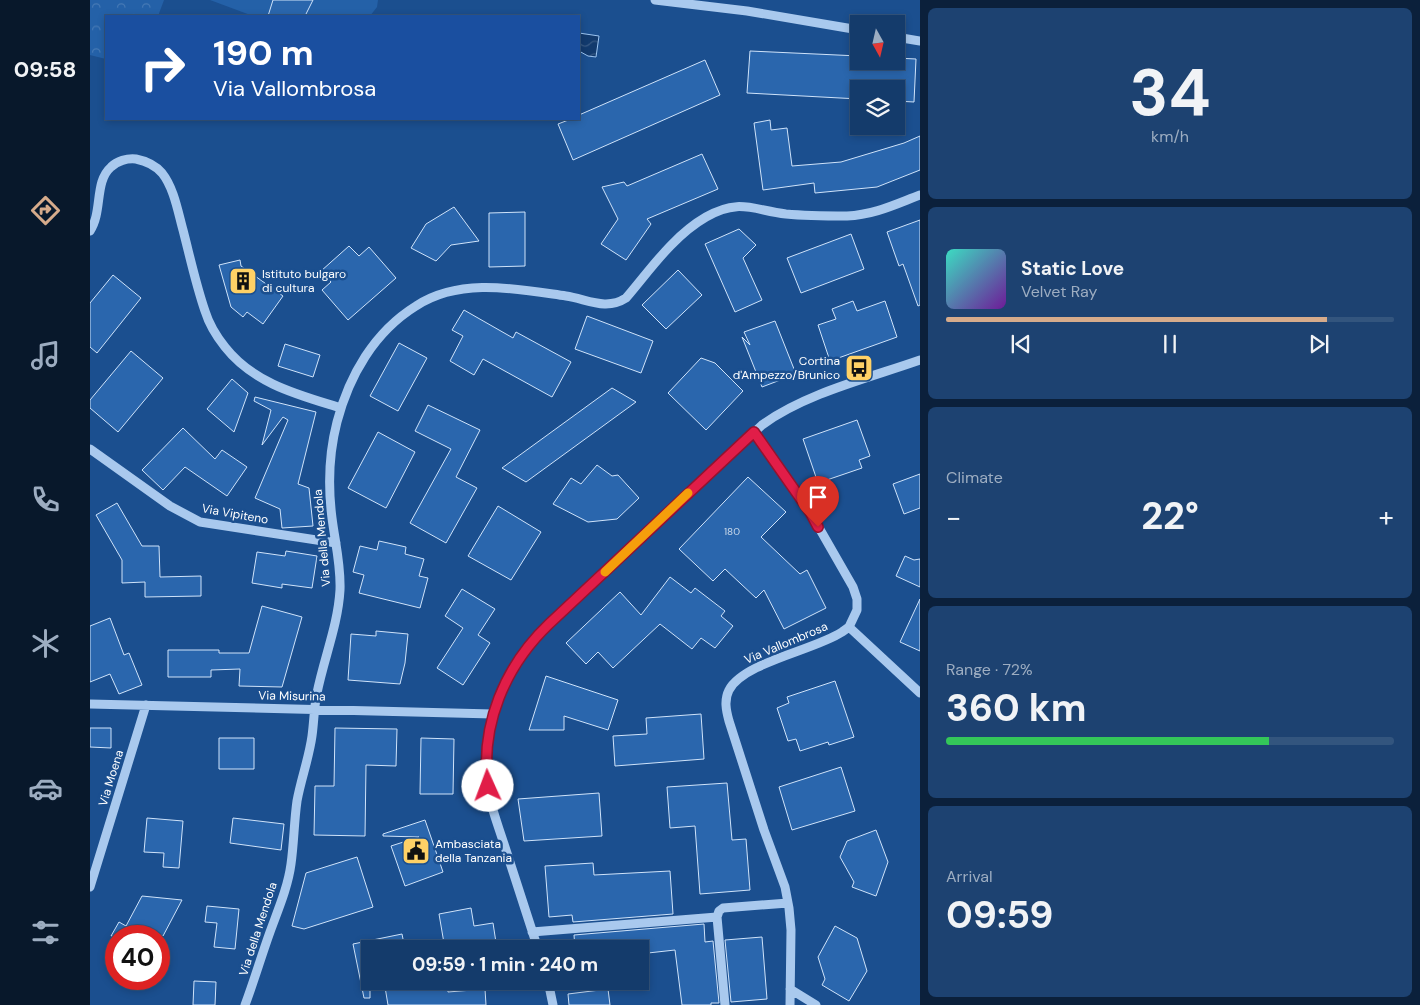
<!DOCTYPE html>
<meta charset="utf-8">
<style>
body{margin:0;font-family:"DM Sans",sans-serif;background:#1d4271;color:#f1f3f6;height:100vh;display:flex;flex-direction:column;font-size:19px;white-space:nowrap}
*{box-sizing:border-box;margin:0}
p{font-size:16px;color:#9dadc1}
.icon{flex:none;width:28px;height:28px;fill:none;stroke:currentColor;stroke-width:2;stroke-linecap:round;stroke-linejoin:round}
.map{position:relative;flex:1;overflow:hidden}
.details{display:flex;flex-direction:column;gap:8px;padding:8px;background:#0b203b;width:500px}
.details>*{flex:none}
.banner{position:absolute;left:15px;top:15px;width:475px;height:105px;border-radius:0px;box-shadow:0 2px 8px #0003,0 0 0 1px #33557e;background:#1a4fa0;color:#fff;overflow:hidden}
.needle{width:32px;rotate:172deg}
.buttons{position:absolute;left:760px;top:15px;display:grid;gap:10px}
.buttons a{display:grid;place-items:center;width:55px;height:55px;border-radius:0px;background:#143b6b;box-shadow:0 2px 8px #0003,0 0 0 1px #33557e;font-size:25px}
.speed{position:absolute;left:15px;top:925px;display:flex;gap:10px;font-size:25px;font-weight:700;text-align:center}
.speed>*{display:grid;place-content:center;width:65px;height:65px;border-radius:50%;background:#143b6b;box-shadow:0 2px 8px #0003,0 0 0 1px #33557e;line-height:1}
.speed .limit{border:8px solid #d22;background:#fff;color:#111}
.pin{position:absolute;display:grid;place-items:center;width:42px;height:42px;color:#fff;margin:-51px -21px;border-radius:50% 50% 50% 0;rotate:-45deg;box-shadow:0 0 5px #0007}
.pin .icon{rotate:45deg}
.me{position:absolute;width:55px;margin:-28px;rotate:358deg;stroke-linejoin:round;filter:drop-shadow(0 0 4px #0008)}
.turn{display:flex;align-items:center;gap:18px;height:105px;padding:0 25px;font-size:22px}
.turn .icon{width:65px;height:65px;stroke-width:2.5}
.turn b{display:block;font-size:35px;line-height:42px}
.big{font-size:38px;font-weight:700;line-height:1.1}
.details .card{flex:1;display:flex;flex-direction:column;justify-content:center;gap:8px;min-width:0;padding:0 18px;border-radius:8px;background:#1d4271}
.details .dial{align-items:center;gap:0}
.dial b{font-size:65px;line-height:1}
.song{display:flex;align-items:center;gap:15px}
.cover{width:60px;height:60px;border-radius:8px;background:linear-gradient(135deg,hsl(170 70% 55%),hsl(280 70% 35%))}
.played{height:5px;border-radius:2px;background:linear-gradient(90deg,#d6ab8b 85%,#33557e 85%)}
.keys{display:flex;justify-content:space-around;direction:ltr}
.heat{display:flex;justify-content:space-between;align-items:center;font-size:28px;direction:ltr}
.charge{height:8px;border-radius:4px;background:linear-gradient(90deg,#34c759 72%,#33557e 0)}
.trip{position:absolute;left:271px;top:940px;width:288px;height:50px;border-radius:0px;background:#143b6b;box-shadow:0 2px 8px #0003,0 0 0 1px #33557e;font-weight:700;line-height:50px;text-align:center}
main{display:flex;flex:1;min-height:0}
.tabs{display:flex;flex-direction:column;width:90px;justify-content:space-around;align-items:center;background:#08182b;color:#9dadc1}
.tabs .icon{width:35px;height:35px}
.tabs .selected{color:#d6ab8b}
.tabs b{font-size:22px;color:#f1f3f6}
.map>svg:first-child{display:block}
.forest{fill:url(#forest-crowns)}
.garden{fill:#2461a8}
.water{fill:url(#water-waves);stroke:#9cc4f0}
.building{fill:#2a66ad;stroke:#cfe3fa}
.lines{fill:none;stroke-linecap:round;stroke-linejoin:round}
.minor{stroke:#a9c9ee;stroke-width:9}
.route-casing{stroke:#92132f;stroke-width:12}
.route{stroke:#e11d48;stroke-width:9}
.slow{stroke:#f59e0b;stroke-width:9}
.labels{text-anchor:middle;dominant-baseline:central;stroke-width:5;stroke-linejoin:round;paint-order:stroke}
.number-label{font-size:10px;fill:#cad9ea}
.poi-label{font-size:12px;fill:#fff;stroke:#1b4f8f;text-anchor:start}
.street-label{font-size:12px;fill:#fff;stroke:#1b4f8f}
</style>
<main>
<nav class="tabs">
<b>09:58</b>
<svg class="icon selected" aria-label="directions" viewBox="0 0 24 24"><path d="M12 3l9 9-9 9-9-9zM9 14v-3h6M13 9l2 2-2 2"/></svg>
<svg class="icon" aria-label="music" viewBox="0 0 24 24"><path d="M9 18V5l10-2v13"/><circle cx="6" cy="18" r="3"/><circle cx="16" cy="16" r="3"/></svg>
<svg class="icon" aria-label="phone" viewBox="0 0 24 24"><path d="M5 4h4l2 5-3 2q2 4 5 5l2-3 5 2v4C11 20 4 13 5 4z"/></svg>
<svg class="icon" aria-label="climate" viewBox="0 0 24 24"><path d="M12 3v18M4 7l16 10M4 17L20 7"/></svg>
<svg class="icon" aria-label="car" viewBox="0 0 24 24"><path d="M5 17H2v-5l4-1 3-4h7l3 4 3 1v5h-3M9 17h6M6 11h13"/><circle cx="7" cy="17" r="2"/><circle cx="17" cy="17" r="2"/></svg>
<svg class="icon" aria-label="filters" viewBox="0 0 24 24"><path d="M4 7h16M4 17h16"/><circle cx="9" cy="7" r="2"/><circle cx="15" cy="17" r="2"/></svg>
</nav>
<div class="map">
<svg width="830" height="1005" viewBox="0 0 830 1005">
<defs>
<pattern id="forest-crowns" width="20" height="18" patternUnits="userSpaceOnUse" patternTransform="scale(1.25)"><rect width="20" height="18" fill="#2461a8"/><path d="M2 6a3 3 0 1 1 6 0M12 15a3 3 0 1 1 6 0" fill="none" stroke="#4579b5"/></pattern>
<pattern id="water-waves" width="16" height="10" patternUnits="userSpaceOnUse" patternTransform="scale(1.25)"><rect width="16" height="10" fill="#123a6d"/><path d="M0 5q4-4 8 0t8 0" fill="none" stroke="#365883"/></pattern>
</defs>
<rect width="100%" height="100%" fill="#1b4f8f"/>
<!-- forest -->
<path class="forest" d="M0,0H74L68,16H16V59L0,55Z"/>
<!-- garden -->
<path class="garden" d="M120,0H288L287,7L280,16H163Z"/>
<!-- water -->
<path class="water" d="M489,33L509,36L506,57L498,56L489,51Z"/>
<!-- building -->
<path class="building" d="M183,0H223L215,16H178Z
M660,51L769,56V61H806V58L826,59L824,102L806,101V89H769V99L657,93Z
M615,60L630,95L483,160L468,124L481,119H489V115Z
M680,120L681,130L697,128L702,166L751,162L814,143L830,136V170L787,187L725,193L724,183L673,190L664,123Z
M612,154L628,189L557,219L561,224L536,260L511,244L528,219L512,187L534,182L537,186Z
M364,207L389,241L361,245L346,261L321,248L336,224Z
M435,212V266L399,267V213Z
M830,220V305L828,306L813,264L809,266L797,232Z
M649,229L666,245L653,258L672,300L645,312L615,244Z
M761,234L774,269L711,293L697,258Z
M259,246L269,256L279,247L306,278L258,320L232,290L241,282L231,271Z
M150,260L151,266L193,296L173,324L157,312L153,317L141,307L129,265Z
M588,270L612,295L576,329L552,305Z
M23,275L51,298L7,353L0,347V303Z
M763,301L767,311L795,301L807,337L740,361L728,325L746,319L742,309Z
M374,310L423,338L426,332L481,362L462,397L393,359L384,375L360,361L373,336L362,330Z
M497,316L563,341L551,373L485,349Z
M685,321L706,374L672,387L652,337L660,345L654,332Z
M309,343L337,358L308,411L280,396Z
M195,344L230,355L223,377L188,366Z
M41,351L73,378L28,432L0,408V400Z
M611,358L625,363L653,391L616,430L578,393Z
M142,379L158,393L144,432L117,409Z
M522,388L546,402L436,482L412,468Z
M165,397L226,412L208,484L219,488L223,526L192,528L190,509L165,498L198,420L193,417L172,445L181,410L164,401Z
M338,405L390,430L366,477L387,488L356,543L320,523L361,449L325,431Z
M767,420L780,456L769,460L772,468L728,483L713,439Z
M93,428L125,459L132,450L157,467L137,496L95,467L73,490L52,470Z
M288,432L325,452L296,508L258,488Z
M507,465L522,476L528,475L549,498L527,519L498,522L463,504L481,478L491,484Z
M830,474V508L814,514L803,484Z
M658,477L696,512L671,537L710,574L717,570L736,608L694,629L674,590L666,598L635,569L623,581L589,549Z
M27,503L52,546H69L70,577L111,576V596L55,597V582L32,583V560L6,515Z
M408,506L451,532L421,580L378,556Z
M289,541L316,547L315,554L334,559L329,576L338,578L330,608L269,593L274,575L263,572L270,546L287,550Z
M196,551L227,556L222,588L192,584V588L162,583L167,552L195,556Z
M815,556L824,560L830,559V587L806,576Z
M580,577L601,593L605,588L635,611L631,616L643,626L625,648L611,638L602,649L570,624L523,668L508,652L496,664L476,643L530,592L551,615Z
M372,589L405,609L388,635L400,643L373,685L347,668L373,628L355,616Z
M830,599V651L810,642Z
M172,606L212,617L192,687L149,686L150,669L121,670V677H78V650H129V653H159Z
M20,618L34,655L39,653L52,685L29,694L20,674L0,682V626Z
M286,631L318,634L315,663L310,684L258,680L261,634L286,636Z
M456,676L528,700L518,730L474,716V730H439Z
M745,681L764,737L739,745L738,742L710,751L706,739L698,741L687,708L699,703L697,697Z
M611,714L614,759L525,766L523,736L557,734L556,718Z
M0,728H21V748L0,747Z
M245,728L307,729L306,766L276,765L275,836L224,835L225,786H244Z
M129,738H164V769H129Z
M331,738L364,739L363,794H330Z
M751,767L765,811L702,830L689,787Z
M637,783L642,840L656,839L660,890L610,894L605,826L580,828L577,787Z
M509,793L512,836L434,841L428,799Z
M57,818L93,821L89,868L73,867L74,853L54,852Z
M143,818L194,824L191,850L140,843Z
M335,820L353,872L315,886L301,846L329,837L293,836V834Z
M786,830L798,862L786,896L762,887L764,882L750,857L757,841Z
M267,857L283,907L214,929L202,926L216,873Z
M503,863L504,875L580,871L583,914L483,922L482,915L459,917L455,866Z
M52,896L92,900L73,936L57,928L53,935L55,936H21L29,922L36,926Z
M117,906L149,909L145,949L124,947L127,923L115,922Z
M381,908L384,926L403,923L407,949H355L349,914Z
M614,924L615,942L623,941L629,1003H621V1005H592L585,950L558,953L557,949H485L484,935Z
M745,926L767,938L777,971L759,1001L732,985L735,979L728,957Z
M312,934L315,949H280V998H274L263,944Z
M672,937L677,999L641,1002L635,940Z
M104,981L126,982L125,1005H103Z
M294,981H357L358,992L395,989L396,1005H298Z
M518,989L520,1005H479L478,994Z"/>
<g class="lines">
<!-- minor -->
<path class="minor" d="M565,0L657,11L769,30
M806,37L830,41
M0,231C13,211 4,182 21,167C27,161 37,158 46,159C56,161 65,165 72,173C84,188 88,212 93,230C100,257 106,285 115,311C119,324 127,337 135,347C164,384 209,395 251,408
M664,432L720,512L763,587L767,599V610L759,627L752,632C725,650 654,662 639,690C634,700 636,710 639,721L674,830L695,887L699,908L701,930L700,1005
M0,449L80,506L110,522L246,543
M759,627L830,693
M0,704L403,714
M0,887L56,705
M627,917L635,1005
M442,932L627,917L629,911L633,908L698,903
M448,949C437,914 425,879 414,844C407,822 398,800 396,778C393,719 418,664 459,624L672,425C716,393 779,378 830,360
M458,981L463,1005
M700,989L726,1005
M155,1005C164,981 171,957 180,932C188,910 198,887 201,864C204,843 204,822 207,801C211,779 219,758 222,736C224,722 224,707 227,693C234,658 248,625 250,590C251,565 245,542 242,518C238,487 239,453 247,422C259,376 284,332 326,306C370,277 427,289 476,296C497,299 516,311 536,298C560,270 583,236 616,217C649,198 663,210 696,214C717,216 737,216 757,216C784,215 806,204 830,195"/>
</g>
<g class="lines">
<defs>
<path id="route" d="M398,786C390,725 415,666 459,624L664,432L720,512L728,527"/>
</defs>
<!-- route casing -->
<use href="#route" class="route-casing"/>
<!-- route -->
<use href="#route" class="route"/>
<!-- slow -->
<path class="slow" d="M515,572L598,493"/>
</g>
<!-- icons -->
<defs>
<symbol id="building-square" viewBox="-11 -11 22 22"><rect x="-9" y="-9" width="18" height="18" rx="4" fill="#ffd166" stroke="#1b4f8f"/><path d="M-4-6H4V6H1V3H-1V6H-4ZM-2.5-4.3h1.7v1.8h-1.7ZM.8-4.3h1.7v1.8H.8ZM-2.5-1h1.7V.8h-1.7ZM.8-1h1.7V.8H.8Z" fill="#111"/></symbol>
<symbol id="bus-square" viewBox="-11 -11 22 22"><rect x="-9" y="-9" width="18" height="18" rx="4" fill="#ffd166" stroke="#1b4f8f"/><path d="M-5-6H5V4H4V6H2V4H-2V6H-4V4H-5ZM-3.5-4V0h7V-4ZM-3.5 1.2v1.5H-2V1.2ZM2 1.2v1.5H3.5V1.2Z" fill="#111"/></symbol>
<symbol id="civic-square" viewBox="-11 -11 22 22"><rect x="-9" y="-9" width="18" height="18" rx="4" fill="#ffd166" stroke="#1b4f8f"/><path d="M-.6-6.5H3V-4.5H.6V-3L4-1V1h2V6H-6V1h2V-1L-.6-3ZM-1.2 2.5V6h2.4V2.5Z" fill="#111"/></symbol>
</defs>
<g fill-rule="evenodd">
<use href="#building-square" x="137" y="265" width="32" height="32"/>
<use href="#bus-square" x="753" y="352" width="32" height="32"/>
<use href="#civic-square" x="310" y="835" width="32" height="32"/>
</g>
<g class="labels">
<!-- number labels -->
<g class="number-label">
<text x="642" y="531">180</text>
</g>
<!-- poi labels -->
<g class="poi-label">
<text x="172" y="274">Istituto bulgaro<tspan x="172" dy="14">di cultura</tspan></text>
<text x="750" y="361" text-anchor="end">Cortina<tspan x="750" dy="14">d'Ampezzo/Brunico</tspan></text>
<text x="345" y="844">Ambasciata<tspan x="345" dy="14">della Tanzania</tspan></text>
</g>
<!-- street labels -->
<g class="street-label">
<text transform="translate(145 514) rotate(10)">Via Vipiteno</text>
<text transform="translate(232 538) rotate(-95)">Via della Mendola</text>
<text transform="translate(696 643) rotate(-23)">Via Vallombrosa</text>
<text transform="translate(202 696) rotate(1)">Via Misurina</text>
<text transform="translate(21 778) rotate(-73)">Via Moena</text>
<text transform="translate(168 929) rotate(-72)">Via della Mendola</text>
</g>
</g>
</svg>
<div class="buttons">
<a><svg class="needle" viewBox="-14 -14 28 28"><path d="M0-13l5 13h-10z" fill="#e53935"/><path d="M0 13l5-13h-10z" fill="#9dadc1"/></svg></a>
<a><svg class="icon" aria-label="layers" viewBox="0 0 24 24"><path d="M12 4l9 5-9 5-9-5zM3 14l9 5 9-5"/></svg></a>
</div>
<div class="speed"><div class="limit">40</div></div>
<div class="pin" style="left:728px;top:527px;background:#d93025"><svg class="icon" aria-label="arrive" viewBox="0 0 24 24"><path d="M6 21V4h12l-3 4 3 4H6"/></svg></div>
<svg class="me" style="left:398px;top:786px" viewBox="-20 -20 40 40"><circle r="19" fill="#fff"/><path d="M0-13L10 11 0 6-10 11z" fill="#e11d48"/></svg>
<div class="trip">09:59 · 1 min · 240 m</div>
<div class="banner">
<div class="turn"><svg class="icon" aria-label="right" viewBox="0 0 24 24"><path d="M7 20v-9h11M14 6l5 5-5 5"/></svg><div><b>190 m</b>Via Vallombrosa</div></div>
</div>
</div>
<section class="details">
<div class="card dial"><b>34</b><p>km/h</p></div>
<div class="card">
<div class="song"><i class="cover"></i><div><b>Static Love</b><p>Velvet Ray</p></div></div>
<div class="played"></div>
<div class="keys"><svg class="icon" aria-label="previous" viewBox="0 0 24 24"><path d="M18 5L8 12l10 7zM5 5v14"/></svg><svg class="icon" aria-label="pause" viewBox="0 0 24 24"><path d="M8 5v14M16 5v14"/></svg><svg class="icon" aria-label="next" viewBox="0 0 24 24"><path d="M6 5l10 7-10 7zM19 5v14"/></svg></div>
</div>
<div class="card"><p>Climate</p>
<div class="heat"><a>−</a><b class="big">22°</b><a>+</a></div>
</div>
<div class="card"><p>Range · 72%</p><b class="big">360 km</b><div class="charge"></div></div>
<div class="card"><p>Arrival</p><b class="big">09:59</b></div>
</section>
</main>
